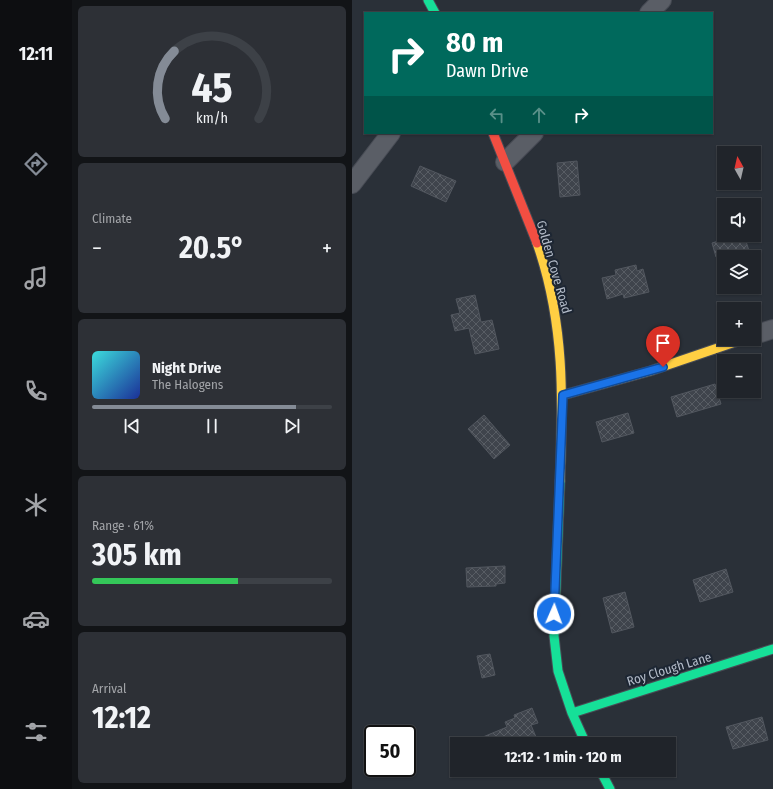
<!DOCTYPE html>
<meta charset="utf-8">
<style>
body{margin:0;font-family:"Fira Sans Condensed",sans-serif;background:#2d3036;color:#f1f3f6;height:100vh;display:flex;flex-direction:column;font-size:15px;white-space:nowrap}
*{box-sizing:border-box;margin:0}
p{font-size:13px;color:#a2a4a8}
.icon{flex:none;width:22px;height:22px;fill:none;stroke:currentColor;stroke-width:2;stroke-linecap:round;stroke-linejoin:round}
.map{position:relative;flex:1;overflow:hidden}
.drawer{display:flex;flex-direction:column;gap:6px;padding:6px;background:#121417;width:280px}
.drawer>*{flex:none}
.guide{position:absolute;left:12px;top:12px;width:349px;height:122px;border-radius:0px;box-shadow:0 1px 3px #0004,0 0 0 1px #3d4147;background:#00695c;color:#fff;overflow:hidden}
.needle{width:26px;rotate:352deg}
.controls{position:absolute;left:365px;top:146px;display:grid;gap:8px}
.controls a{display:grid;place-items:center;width:44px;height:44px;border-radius:0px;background:#20242a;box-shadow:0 1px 3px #0004,0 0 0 1px #3d4147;font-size:20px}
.speed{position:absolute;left:12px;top:725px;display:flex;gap:8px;font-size:20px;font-weight:700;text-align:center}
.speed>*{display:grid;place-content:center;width:52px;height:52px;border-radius:50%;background:#20242a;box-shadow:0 1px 3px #0004,0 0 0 1px #3d4147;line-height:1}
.speed .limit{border:2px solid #111;border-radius:6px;background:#fff;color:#111}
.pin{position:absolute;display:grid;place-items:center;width:34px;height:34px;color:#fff;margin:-41px -17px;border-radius:50% 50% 50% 0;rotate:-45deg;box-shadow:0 0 4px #0007}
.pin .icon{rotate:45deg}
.me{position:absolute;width:44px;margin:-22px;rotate:2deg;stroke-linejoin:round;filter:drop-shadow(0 0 3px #0008)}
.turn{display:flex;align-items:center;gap:14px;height:84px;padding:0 16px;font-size:18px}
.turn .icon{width:52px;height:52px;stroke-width:2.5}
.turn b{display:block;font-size:28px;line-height:34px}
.lanes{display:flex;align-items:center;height:38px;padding:0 16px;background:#0003;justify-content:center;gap:20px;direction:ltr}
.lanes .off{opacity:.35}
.big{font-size:30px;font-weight:700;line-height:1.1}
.drawer .card{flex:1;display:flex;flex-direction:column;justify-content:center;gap:6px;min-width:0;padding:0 14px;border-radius:6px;background:#2d3036}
.drawer .dial{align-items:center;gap:0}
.dial svg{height:104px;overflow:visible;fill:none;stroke:#3d4147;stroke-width:7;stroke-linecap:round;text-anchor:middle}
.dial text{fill:#f1f3f6;stroke:none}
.song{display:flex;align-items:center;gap:12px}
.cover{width:48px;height:48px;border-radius:6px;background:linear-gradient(135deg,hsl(180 70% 55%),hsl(230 70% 35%))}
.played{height:4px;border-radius:2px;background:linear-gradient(90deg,#848b96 85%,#3d4147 85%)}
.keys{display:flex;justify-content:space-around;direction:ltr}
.heat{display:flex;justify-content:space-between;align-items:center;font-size:22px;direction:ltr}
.charge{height:6px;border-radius:3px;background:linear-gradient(90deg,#34c759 61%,#3d4147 0)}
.trip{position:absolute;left:98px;top:737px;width:226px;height:40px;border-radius:0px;background:#20242a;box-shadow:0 1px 3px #0004,0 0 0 1px #3d4147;font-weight:700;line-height:40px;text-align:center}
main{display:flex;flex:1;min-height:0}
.tab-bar{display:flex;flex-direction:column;width:72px;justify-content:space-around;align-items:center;background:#0d0e11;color:#a2a4a8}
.tab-bar .icon{width:28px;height:28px}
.tab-bar .selected{color:#848b96}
.tab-bar b{font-size:18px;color:#f1f3f6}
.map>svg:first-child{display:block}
.building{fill:url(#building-cross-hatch);stroke:#52575f}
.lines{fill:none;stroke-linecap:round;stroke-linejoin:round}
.street-casing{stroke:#484c55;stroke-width:20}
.fast-casing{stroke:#484c55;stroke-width:11}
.slow-casing{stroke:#484c55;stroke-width:11}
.jam-casing{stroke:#484c55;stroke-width:11}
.street{stroke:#5a5e66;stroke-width:18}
.fast{stroke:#16e098;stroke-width:9}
.slow{stroke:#ffcf43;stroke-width:9}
.jam{stroke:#f24e42;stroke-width:9}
.route-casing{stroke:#114b97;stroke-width:10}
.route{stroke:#1a73e8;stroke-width:7}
.labels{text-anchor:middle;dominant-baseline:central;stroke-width:4;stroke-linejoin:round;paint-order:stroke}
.street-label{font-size:13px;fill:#b4bcc9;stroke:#1d2633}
</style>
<main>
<nav class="tab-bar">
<b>12:11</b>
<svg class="icon selected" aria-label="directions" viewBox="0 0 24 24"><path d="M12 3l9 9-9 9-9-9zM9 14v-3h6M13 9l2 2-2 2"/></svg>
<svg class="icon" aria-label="music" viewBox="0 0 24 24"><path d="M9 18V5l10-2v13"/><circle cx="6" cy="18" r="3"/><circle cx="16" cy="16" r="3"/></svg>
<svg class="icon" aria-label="phone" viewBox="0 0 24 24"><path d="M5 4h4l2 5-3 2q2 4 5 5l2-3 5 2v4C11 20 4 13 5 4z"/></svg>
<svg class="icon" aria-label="climate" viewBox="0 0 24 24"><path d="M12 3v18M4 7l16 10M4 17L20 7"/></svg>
<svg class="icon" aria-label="car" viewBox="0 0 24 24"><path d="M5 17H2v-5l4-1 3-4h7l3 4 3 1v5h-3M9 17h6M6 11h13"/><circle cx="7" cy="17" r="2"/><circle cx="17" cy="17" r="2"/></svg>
<svg class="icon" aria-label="filters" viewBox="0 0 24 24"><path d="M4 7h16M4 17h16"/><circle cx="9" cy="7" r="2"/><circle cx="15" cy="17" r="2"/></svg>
</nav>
<section class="drawer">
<div class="card dial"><svg viewBox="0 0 100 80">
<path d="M14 69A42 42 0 1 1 86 69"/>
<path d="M14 69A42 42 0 0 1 21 17" stroke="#848b96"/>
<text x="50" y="56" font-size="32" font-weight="700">45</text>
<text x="50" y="72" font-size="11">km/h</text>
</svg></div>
<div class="card"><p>Climate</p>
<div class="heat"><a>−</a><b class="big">20.5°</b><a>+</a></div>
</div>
<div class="card">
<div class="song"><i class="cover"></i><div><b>Night Drive</b><p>The Halogens</p></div></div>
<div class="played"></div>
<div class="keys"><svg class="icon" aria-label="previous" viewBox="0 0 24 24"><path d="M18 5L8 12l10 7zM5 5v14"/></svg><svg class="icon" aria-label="pause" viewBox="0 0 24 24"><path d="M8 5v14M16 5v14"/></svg><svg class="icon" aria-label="next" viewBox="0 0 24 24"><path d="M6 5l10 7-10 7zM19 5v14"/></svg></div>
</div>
<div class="card"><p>Range · 61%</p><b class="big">305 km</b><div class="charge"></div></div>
<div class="card"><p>Arrival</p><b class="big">12:12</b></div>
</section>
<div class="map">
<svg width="421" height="789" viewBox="0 0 421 789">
<defs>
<pattern id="building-cross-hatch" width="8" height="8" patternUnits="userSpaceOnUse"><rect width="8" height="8" fill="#3f444c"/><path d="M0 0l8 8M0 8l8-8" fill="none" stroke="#585d64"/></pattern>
</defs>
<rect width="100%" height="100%" fill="#2a3038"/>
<!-- building -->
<path class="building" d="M225,161L228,195L208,197L205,163Z
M68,166L104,181L94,202L59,186Z
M386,235H392L398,254L388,257H364L360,243Z
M284,265L285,271L291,269L297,292L272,298L271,294L255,299L250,278L264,275L263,270Z
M123,295L129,322L140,320L147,349L123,354L117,328L103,331L99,315L108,313L104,299Z
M363,384L369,404L325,417L319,397Z
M276,413L282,433L250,442L244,422Z
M132,415L158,445L142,459L116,429Z
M153,566V583L144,584V586L115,587L114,568Z
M374,569L381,592L348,602L341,580Z
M273,592L282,627L260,633L251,598Z
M138,654L143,675L130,678L125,656Z
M180,708L186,723L179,725L184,737L167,744H114L155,727L153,722L163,718L162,715Z
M410,717L416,740L381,749L374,727Z"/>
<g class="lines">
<defs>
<path id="street" d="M297,13L310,0
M153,162L182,133
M0,184L39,133
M402,335L421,329"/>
<path id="fast" d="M76,0L83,13
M208,481L202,636L206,671L220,713L234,744
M220,713L421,649
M248,770L258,789"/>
<path id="slow" d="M185,243C213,323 211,399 208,481
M211,395L298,371L392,339"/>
<path id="jam" d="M141,133L185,243"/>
</defs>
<!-- street casing -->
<use href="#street" class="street-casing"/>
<!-- fast casing -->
<use href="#fast" class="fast-casing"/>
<!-- slow casing -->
<use href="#slow" class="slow-casing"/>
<!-- jam casing -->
<use href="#jam" class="jam-casing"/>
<!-- street -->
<use href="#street" class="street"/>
<!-- fast -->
<use href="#fast" class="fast"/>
<!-- slow -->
<use href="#slow" class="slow"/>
<!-- jam -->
<use href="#jam" class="jam"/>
</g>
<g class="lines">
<defs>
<path id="route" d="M202,614L211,395L311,367"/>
</defs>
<!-- route casing -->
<use href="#route" class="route-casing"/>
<!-- route -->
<use href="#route" class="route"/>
</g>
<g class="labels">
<!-- street labels -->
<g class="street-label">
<text transform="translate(202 267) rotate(74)">Golden Cove Road</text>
<text transform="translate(317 669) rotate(-17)">Roy Clough Lane</text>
</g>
</g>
</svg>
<div class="controls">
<a><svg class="needle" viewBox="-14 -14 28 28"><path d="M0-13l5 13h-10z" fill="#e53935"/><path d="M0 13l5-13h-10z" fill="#a2a4a8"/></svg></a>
<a><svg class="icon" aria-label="sound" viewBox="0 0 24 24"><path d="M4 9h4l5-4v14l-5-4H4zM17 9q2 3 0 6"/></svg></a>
<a><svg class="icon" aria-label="layers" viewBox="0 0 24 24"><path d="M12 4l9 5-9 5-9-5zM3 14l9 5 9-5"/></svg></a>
<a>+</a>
<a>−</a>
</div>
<div class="speed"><div class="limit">50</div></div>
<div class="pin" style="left:311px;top:367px;background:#d93025"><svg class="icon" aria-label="arrive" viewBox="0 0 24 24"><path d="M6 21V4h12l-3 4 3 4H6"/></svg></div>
<svg class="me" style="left:202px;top:614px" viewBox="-20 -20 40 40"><circle r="17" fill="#1a73e8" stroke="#fff" stroke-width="3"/><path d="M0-11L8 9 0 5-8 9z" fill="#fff"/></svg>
<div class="trip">12:12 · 1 min · 120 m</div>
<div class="guide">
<div class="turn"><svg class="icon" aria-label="right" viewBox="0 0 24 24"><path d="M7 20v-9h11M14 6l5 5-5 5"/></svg><div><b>80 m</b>Dawn Drive</div></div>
<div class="lanes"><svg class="icon off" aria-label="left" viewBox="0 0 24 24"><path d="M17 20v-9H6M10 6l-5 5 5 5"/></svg><svg class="icon off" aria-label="ahead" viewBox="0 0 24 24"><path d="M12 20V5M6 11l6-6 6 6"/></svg><svg class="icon" aria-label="right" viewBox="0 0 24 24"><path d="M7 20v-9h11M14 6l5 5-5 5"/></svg></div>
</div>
</div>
</main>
